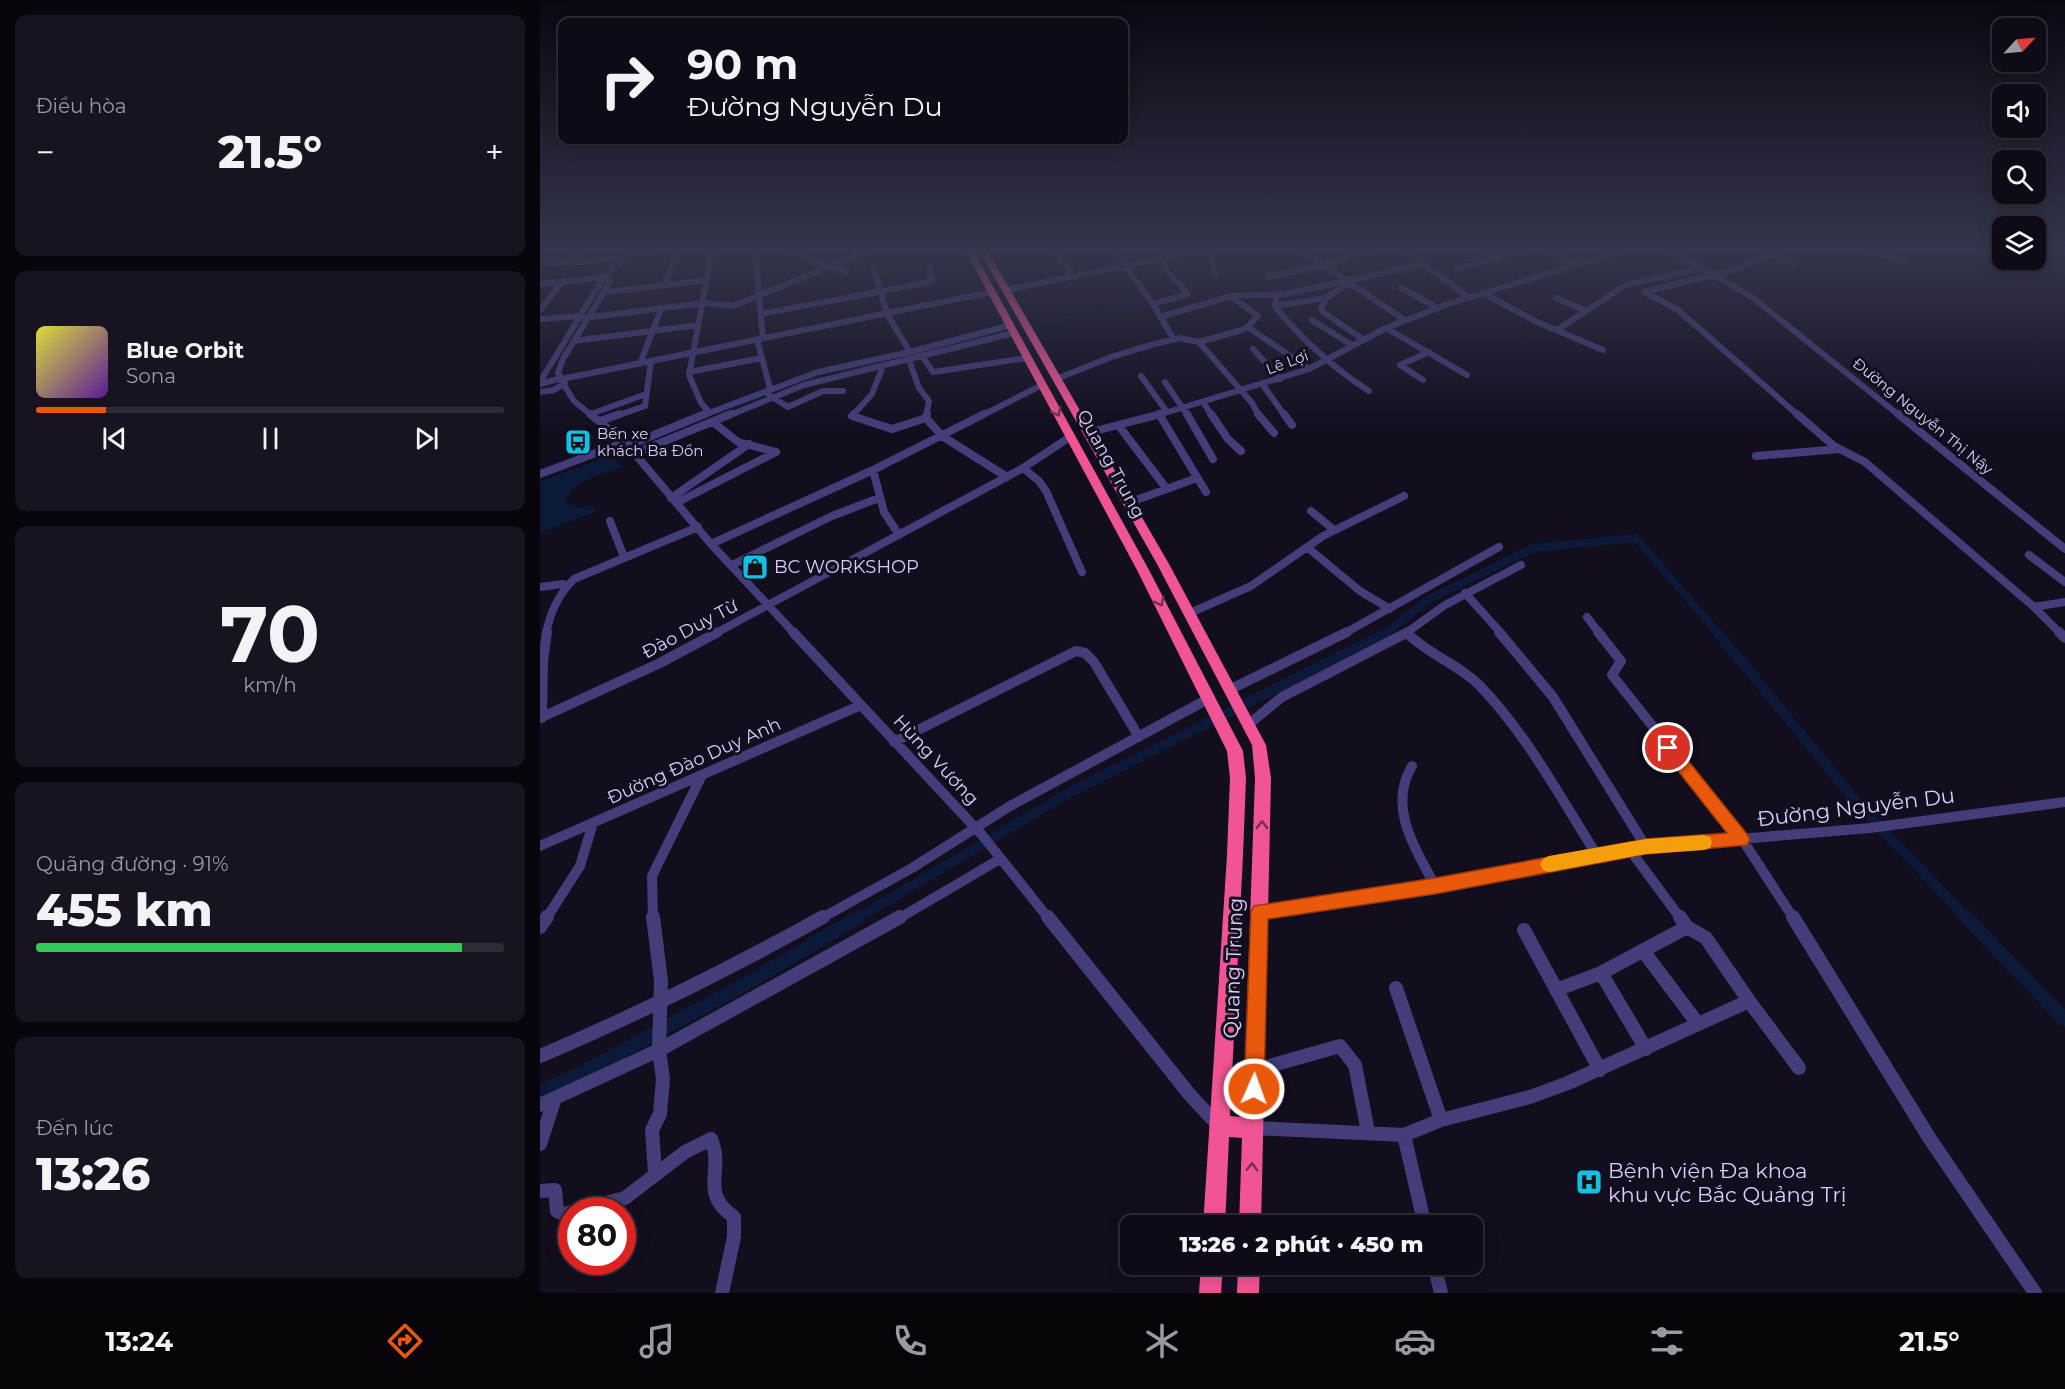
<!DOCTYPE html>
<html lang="vi">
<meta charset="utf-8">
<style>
body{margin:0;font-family:Montserrat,sans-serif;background:#17131f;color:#f1f3f6;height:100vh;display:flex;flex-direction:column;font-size:22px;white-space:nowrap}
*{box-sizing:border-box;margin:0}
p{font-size:20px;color:#9b9aa1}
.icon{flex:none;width:33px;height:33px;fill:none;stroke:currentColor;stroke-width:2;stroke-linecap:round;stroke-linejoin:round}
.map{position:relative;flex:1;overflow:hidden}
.details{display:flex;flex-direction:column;gap:15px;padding:15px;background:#08060c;width:540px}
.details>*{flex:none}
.banner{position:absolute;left:18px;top:18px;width:570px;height:126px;border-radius:12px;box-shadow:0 3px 15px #0003,0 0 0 2px #2e2b35;background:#0e0a16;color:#f1f3f6;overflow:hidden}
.needle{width:39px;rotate:64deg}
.tools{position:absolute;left:1452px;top:18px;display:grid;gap:12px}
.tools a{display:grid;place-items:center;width:54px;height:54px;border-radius:12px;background:#0e0a16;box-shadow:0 3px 15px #0003,0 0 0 2px #2e2b35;font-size:30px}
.speed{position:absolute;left:18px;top:1197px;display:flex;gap:12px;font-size:30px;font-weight:700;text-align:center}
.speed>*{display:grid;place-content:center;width:78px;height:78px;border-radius:50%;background:#0e0a16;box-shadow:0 3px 15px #0003,0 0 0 2px #2e2b35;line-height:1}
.speed .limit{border:9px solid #d22;background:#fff;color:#111}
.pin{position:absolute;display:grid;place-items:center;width:51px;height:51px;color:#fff;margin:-26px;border:3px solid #fff;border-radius:50%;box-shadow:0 2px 6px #0007}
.me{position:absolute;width:66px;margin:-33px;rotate:2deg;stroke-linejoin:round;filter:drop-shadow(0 0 4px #0008)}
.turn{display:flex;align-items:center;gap:21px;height:126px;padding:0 30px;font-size:27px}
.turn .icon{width:78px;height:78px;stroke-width:2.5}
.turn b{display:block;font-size:42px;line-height:51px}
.big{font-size:45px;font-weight:800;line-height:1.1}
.details .card{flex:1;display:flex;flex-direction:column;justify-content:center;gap:9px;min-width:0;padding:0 21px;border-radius:12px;background:#17131f}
.details .dial{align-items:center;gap:0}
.dial b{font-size:78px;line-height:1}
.song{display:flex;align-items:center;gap:18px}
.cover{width:72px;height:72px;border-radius:9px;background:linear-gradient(135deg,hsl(60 70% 55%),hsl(270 70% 35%))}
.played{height:6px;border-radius:3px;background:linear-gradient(90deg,#ea580c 15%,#2e2b35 15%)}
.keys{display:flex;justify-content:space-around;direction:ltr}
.heat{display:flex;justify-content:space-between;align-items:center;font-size:33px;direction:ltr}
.charge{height:9px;border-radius:4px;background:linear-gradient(90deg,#34c759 91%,#2e2b35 0)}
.trip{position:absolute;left:580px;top:1215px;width:363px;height:60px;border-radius:12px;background:#0e0a16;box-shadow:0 3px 15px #0003,0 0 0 2px #2e2b35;font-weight:800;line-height:60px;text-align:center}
.tab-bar{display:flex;height:96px;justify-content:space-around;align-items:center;background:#060409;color:#9b9aa1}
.tab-bar .icon{width:42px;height:42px}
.tab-bar .selected{color:#ea580c}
.tab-bar b{font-size:27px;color:#f1f3f6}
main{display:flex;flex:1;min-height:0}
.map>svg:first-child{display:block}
.water{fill:#0d1938}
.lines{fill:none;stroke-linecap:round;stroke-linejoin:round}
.stream{stroke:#0d1938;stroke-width:2}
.canal-far2{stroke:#0d1938;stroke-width:8}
.canal-far1{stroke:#0d1938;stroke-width:10}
.canal{stroke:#0d1938;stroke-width:14}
.minor-far3{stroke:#433d79;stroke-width:6}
.minor-far2{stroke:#433d79;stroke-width:8}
.minor-far1{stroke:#433d79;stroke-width:10}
.minor{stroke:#433d79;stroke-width:14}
.highway{fill:#f15494;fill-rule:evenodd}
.oneway{stroke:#762e53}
.route{fill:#ea580c;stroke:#983908;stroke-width:1.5}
.slow{fill:#f59e0b}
.labels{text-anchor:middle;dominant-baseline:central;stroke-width:6;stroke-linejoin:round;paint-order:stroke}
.far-street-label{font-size:15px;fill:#d7cffb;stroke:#120e1e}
.far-poi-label{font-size:15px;fill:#d7cffb;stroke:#120e1e;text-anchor:start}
.street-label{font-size:18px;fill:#d7cffb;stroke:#120e1e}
.poi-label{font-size:18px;fill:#d7cffb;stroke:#120e1e;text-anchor:start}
.near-street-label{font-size:21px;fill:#d7cffb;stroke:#120e1e}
.near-poi-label{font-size:21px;fill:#d7cffb;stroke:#120e1e;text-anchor:start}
</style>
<main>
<section class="details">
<div class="card"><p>Điều hòa</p>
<div class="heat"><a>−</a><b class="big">21.5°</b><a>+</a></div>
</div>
<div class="card">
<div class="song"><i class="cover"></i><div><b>Blue Orbit</b><p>Sona</p></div></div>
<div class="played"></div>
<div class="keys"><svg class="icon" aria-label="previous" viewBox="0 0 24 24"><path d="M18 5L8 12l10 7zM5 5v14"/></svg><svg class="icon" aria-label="pause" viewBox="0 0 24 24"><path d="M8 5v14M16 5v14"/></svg><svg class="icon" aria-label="next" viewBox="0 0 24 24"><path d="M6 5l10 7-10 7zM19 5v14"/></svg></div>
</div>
<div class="card dial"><b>70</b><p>km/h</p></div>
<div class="card"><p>Quãng đường · 91%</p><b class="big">455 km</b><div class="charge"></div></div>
<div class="card"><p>Đến lúc</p><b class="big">13:26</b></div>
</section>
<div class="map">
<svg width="1525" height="1293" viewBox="0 0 1525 1293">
<rect width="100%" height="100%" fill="#120e1e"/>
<!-- water -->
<path class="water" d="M80,452L82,455L76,459L82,467C65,474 31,481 25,502C34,508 40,508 50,505L58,511L0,533V481Z"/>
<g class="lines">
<!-- stream -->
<path class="stream" d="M559,250L571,266
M490,326L597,305L573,270
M381,353L467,331
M248,386L292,372L337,364
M167,420L227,394
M100,447L147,428"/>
<!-- canal-far2 -->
<path class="canal-far2" d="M846,633L889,599L994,548L1096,538L1178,633"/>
<!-- canal-far1 -->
<path class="canal-far1" d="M1177,632L1320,806L1428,919
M316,919L532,791L848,632"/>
<!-- canal -->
<path class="canal" d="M1426,917L1525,1020
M0,1091L36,1076L202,986L319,917"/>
<!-- minor-far3 -->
<path class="minor-far3" d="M215,250L223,338
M247,250L307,272
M515,250L533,276
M574,250L613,304L634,340
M670,250L676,274
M760,250L865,320
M865,250L928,297
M940,250L954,259
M1007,250L1034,264
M1130,250L1212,297L1360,416
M1242,250L1196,269L1104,292L1138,310L1259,416
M1325,250L1363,261
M87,253L117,250
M1233,255L1253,264
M24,263L41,250
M0,265L82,258
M334,268L347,314L370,352
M916,269L987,250
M728,277L783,265L830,250
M66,279L70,282L23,359L18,373L22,379L452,292
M0,284L66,277
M124,285L139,250
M861,288L898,308
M466,290L664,250
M65,292L167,280
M943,293L995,321L1063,350
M736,295V308C763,340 793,368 829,391
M786,298L781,308L783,312L824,340
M1016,298L1046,311
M613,304L648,294L625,269L623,258
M735,306L786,298L808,284
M0,310L23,281
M221,314L385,283L392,280L389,267
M620,317L691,296L745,294L885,264
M0,319L39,316
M36,319L164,303L193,306L330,250
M772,320L813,346
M708,327L769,369
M846,328L927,375
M1017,330L1086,285L1162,268
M217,340L230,388
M34,341L158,325
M659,342L712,403L719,416
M713,349L740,379
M382,356L393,372L487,358
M369,360L379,388L389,401L386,416
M100,364L121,309
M149,372L222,358
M601,376L627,412
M516,379L574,356L611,345L639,338L659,342L705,329L718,316L691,296
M883,380L860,365L889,352
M0,382L60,283L92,250
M625,382L648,416
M0,384L18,379L25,383L14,390L0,392
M24,385L34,401L52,416
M723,385L745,416
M229,395L248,407L283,391H303
M663,402L672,416
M170,413L161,403L149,375L172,250
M51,414L106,394
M76,416L105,406L111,361
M161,416L278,372L370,352L471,325
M188,416L264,385L474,333
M312,416L332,394L343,366
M441,416L502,385
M615,416L769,369L846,328L908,304L1085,250"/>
<!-- minor-far2 -->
<path class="minor-far2" d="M50,414L85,442L171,544L254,633
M314,414L312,416L352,429L386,418
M619,414L666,492
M647,414L673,459
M671,414L688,439L701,451
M718,414L734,433
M744,414L752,425
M1257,414L1294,446L1325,462L1494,607L1520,633
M1358,414L1525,549
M386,418L387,414
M386,418L402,436L467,477
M60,421L80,414
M173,422L198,442L236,452
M579,426L626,488
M547,433L621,414
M87,446L165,414
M93,454L191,414
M1216,456L1299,449
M483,468L499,481L506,491L542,572
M333,470L344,512L359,535
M0,474L85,442
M131,498L209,444
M136,503L236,452
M588,503L657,478
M771,511L794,530
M70,521L84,557
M171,544L333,470L444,414
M767,547L820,591L850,609
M1489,555L1525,582
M192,565L292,516L339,498
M0,587L23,584
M925,593L961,633
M1494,607L1525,602
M650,613L711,586L783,536L864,496
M1047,617L1059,633
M6,633C11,611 18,595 34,579L158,527
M176,633L483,468L530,437
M805,633L959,547
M866,633L905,605L981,565"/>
<!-- minor-far1 -->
<path class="minor-far1" d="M253,632L442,835L509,919
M959,632L1013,697L1106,847
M1058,632L1081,661L1072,675L1202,839L1254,919
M1519,632L1525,638
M867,633C889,655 920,665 941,687C988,736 1021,799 1057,855
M691,689L807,632
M0,718L120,663L178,632
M2,718L3,661L7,632
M709,724L742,697L868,632
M354,742L536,651L545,653L554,662L599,737
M872,766C847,807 876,849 895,886
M0,846L321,705
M1090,850L1141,919
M720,912L895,886L1106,847L1330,828L1525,802
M6,919L40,866L53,823
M113,919L112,876L161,777
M280,919L372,868L470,806L670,698
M358,919L460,859"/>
<!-- minor -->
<path class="minor" d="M508,917L650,1095L677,1124
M1253,917L1390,1139L1495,1293
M0,927L7,917
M984,930L1060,1070
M1104,952L1158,1024
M1061,973L1106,1049
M856,988L901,1120
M1016,990L1061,973L1147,927
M1209,1001L1259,1068
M0,1056C97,1015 191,968 283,917
M715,1070L800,1046L815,1065L828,1132
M0,1105L119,1050L121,981L113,917
M713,1128L864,1135L901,1120L990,1097L1028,1083L1209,1001L1166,938L1147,927L1140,917
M864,1135L885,1226
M0,1144L15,1098
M115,1173L112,1130L120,1114L123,1079L119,1050L360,917
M0,1191L15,1190L17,1211L24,1214L32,1212
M38,1210L85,1198L145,1152L171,1139C185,1171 158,1192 194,1217V1237L182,1293
M894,1264L901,1293"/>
<!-- highway -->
<path class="highway" d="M425,250H433L609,570L703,751L706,778L703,855L690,1116L703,1117L715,778L712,745L617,564L439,250H447L629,564L726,745L731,778L721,1226H699L702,1138L689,1137L685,1226H663L687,855L690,778L687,751L597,570Z
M661,1264H683L681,1293H659Z
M698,1264H720L719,1293H697Z"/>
</g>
<!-- one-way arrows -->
<defs><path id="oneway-chevron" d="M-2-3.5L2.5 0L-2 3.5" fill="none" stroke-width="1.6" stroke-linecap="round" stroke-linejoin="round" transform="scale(1.5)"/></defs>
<g class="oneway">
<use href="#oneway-chevron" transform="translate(517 412) rotate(62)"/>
<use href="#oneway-chevron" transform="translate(620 602) rotate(63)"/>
<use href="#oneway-chevron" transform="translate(722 825) rotate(-89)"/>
<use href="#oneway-chevron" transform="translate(712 1167) rotate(-88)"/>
</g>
<!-- sky -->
<linearGradient id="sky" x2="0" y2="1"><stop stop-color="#0a0810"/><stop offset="0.58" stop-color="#33364c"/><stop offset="1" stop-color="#33364c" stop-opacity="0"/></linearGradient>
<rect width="1525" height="431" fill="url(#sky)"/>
<!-- route -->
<path class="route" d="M1128,742L1134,743L1207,834L1210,839L1207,845L1106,854L895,894L728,919L724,1089L721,1096L714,1099L707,1096L704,1089L711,912L714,906L895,878L1106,839L1187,833L1123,752L1121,748Z"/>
<!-- slow -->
<path class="slow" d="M1164,835L1170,837L1172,842L1170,848L1164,850L1106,854L1009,872L1003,870L1000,864L1003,859L1009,856L1106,839Z"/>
<!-- icons -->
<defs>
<symbol id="bus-square" viewBox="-11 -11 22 22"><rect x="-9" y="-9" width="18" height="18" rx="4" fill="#13c0e3" stroke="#120e1e"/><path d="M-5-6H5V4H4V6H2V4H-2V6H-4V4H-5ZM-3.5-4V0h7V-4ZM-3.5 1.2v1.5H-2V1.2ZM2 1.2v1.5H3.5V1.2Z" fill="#111"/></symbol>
<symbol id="shop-square" viewBox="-11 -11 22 22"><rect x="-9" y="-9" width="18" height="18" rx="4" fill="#13c0e3" stroke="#120e1e"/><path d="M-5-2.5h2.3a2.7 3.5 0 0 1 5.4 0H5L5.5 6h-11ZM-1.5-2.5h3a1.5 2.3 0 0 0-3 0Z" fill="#111"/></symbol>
<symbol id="hospital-square" viewBox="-11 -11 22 22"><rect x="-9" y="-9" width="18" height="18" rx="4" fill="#13c0e3" stroke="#120e1e"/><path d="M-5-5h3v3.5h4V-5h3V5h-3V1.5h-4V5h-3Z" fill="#111"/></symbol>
</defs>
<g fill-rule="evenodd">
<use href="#bus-square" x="23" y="427" width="30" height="30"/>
<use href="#shop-square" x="200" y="552" width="30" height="30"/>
<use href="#hospital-square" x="1034" y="1167" width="30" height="30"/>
</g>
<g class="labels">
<!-- far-street labels -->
<g class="far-street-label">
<text transform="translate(747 362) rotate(-20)">Lê Lợi</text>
<text transform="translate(1383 416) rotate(39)">Đường Nguyễn Thị Nậy</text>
</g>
<!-- far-poi labels -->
<g class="far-poi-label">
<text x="57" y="433">Bến xe<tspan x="57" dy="17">khách Ba Đồn</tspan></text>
</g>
<!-- street labels -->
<g class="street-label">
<text transform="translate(571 464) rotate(61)">Quang Trung</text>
<text transform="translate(150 629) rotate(-28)">Đào Duy Từ</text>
<text transform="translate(396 760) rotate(47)">Hùng Vương</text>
<text transform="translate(154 761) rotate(-24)">Đường Đào Duy Anh</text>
</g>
<!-- poi labels -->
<g class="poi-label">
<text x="234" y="567">BC WORKSHOP</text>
</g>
<!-- near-street labels -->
<g class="near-street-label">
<text transform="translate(1316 807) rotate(-7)">Đường Nguyễn Du</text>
<text transform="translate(693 968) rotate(-88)">Quang Trung</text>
</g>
<!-- near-poi labels -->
<g class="near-poi-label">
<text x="1068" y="1170">Bệnh viện Đa khoa<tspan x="1068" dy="24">khu vực Bắc Quảng Trị</tspan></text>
</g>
</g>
</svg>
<div class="tools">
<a><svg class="needle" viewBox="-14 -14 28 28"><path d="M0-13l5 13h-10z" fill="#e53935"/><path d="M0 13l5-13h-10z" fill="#9b9aa1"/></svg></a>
<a><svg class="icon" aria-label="sound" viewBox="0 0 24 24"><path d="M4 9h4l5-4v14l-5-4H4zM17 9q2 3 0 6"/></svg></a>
<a><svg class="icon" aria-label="search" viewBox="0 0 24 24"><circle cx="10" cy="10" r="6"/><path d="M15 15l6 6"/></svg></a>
<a><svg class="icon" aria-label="layers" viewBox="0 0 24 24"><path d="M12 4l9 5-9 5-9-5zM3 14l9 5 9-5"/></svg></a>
</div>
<div class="speed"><div class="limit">80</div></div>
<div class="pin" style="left:1128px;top:748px;background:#d93025"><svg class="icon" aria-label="arrive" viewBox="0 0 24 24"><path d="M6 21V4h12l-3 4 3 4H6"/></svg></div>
<svg class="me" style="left:714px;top:1089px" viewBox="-20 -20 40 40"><circle r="17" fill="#ea580c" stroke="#fff" stroke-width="3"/><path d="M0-11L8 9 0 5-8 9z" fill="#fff"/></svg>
<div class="trip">13:26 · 2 phút · 450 m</div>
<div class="banner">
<div class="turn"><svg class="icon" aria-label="right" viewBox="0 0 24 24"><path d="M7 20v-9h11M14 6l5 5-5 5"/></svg><div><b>90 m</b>Đường Nguyễn Du</div></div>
</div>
</div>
</main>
<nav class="tab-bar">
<b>13:24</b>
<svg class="icon selected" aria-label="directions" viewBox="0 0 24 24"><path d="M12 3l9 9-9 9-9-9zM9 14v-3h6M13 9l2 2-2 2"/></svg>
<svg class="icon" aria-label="music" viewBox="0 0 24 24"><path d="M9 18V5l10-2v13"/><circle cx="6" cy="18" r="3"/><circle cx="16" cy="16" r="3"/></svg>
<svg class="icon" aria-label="phone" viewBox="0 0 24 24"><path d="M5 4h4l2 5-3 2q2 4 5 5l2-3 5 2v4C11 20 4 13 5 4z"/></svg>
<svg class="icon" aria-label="climate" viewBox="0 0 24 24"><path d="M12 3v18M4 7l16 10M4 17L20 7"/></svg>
<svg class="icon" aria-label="car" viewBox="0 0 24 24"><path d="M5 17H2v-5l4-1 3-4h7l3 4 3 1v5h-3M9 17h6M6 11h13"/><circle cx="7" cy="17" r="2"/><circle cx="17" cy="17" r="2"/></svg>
<svg class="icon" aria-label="filters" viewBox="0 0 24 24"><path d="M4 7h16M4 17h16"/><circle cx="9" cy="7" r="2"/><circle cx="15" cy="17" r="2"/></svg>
<b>21.5°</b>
</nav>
